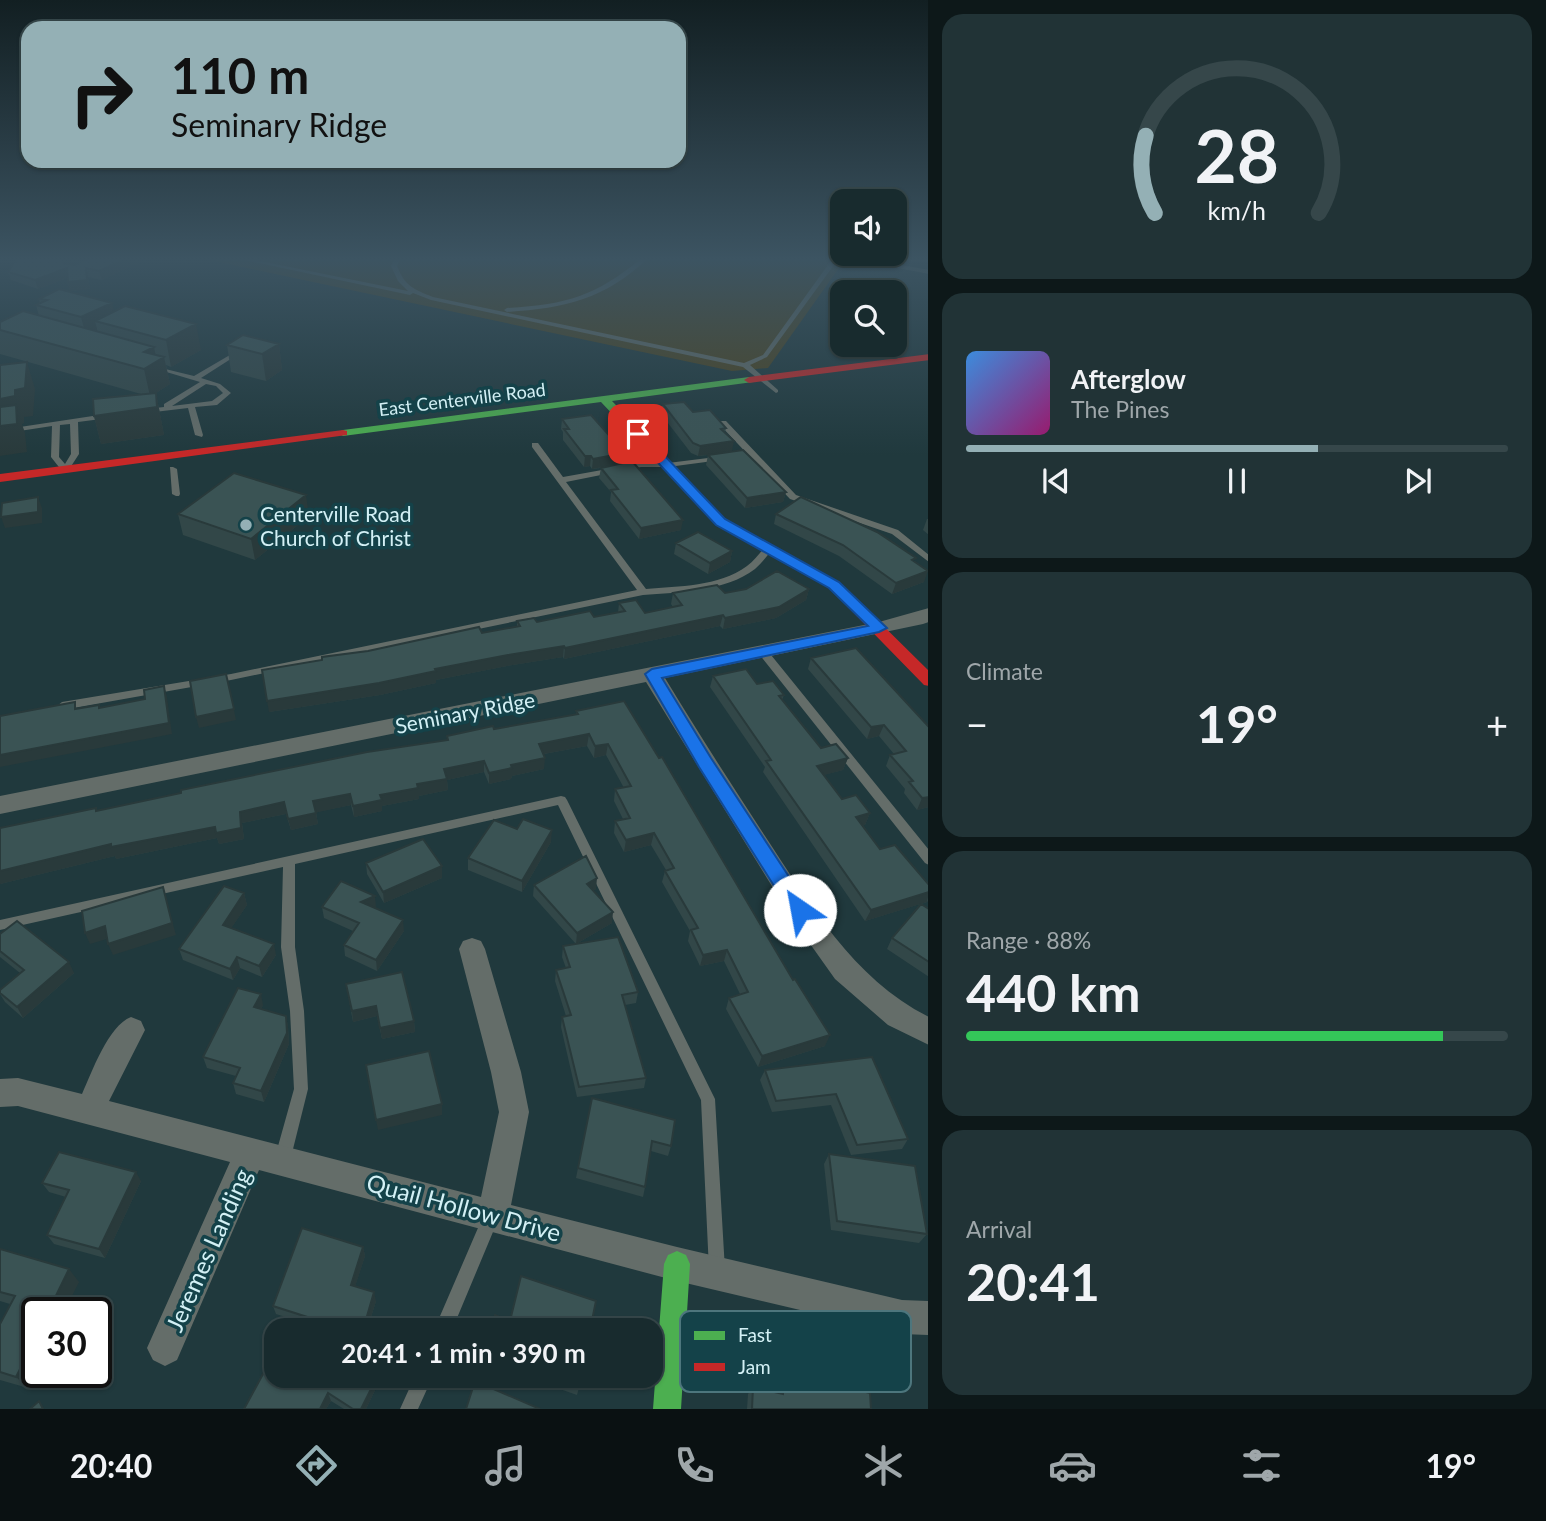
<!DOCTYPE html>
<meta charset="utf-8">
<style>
body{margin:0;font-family:Lato,sans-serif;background:#213336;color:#f1f3f6;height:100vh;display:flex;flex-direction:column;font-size:26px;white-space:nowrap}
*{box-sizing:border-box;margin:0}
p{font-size:23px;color:#9fa7aa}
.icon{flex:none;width:38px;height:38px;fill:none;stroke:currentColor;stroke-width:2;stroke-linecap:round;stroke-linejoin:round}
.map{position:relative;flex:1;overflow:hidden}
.side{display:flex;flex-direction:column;gap:14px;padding:14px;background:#0d1819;width:618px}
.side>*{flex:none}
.top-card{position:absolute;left:21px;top:21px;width:665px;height:147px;border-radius:21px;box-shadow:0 2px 5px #0004,0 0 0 2px #36474a;background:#94b0b5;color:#111;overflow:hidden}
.tools{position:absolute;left:830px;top:189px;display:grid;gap:14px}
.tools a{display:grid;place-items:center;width:77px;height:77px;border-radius:14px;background:#182b2e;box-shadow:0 2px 5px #0004,0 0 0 2px #36474a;font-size:35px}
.speed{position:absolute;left:21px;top:1297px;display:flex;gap:14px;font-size:35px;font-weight:700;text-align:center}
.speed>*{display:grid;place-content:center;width:91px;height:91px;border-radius:50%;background:#182b2e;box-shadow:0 2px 5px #0004,0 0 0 2px #36474a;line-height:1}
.speed .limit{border:4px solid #111;border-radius:10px;background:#fff;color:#111}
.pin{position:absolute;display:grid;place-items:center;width:60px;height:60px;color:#fff;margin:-30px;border-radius:14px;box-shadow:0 4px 10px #0006}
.me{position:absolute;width:77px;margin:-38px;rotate:327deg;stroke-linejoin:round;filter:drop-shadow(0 0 5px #0008)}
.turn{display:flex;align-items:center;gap:24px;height:147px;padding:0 35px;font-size:32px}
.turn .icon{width:91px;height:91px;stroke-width:2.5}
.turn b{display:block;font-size:49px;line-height:60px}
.big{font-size:52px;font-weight:700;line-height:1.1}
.side .card{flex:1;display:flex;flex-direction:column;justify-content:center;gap:10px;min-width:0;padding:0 24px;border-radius:21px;background:#213336}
.side .dial{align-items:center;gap:0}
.dial svg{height:182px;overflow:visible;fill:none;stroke:#36474a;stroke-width:7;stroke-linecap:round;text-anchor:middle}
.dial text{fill:#f1f3f6;stroke:none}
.song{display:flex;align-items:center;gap:21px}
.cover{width:84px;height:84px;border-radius:10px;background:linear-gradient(135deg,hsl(210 70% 55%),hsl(320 70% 35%))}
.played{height:7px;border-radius:4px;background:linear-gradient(90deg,#94b0b5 65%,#36474a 65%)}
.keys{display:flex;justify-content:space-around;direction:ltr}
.heat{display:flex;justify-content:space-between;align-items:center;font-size:38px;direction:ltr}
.charge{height:10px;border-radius:5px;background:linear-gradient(90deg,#34c759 88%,#36474a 0)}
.trip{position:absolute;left:264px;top:1318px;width:399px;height:70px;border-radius:21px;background:#182b2e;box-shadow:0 2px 5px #0004,0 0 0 2px #36474a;font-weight:700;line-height:70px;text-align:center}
.tabs{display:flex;height:112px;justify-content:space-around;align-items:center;background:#0a1112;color:#9fa7aa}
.tabs .icon{width:49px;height:49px}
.tabs .selected{color:#94b0b5}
.tabs b{font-size:32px;color:#f1f3f6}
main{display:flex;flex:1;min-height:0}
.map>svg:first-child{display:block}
.green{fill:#4c431f}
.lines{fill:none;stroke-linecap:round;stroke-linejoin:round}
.lane{fill:#646d69;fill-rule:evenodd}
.street{fill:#646d69;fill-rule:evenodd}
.fast{fill:#4caf50;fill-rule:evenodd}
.jam{fill:#c62828;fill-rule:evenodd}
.wall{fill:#324748}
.shaded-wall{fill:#293a3b}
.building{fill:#3a5354;stroke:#293a3b;stroke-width:2}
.route{fill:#1a73e8;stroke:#114b97;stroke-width:2}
.poi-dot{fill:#94b0b5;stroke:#144249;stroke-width:2.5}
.labels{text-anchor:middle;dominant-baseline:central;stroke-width:7;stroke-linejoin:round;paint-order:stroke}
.far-street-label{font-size:18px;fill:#d3f0f5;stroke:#144249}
.poi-label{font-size:21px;fill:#d3f0f5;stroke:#144249;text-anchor:start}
.street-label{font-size:21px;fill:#d3f0f5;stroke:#144249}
.near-street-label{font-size:24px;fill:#d3f0f5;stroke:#144249}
.key{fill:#144249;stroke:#4d767d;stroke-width:2}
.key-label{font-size:19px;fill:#d3f0f5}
</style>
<main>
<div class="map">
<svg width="929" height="1409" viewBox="0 0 929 1409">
<rect width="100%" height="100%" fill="#20393d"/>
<!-- green -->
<path class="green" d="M200,258H846L768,368L732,371Z"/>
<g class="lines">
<!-- lane -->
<path class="lane" d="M235,258H245L408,291L398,281L391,266L395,258H401L397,266C405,286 413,289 433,297L744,363L763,355L833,258H839L767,357L750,365L778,390V392L776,393L743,367L431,300L413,293L410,295Z
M642,258H648C604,300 565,308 507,312L504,310L507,308C568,304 594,297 642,258Z
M858,258H929V262L879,261L929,270V274L860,261L858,260Z
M235,352L238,354L237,355L201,378L220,384L231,393L217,405L195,407L203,435L202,437L195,435L188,408L146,413L142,411L146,409L164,407V404L200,382L153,368V366L194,376ZM206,384L216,386L223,393L212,401L172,406Z
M106,414H109V418L78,422L79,454L68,471H62L51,457L52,426L0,434V430ZM70,424L71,454L65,464L59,457L60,425Z
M720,421H726L796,495L898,530L929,555V562L892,534L790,499L720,425Z
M532,443H538L563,477L641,463H668L724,456V460H721L668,467H641L566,482L646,589C679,586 718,587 747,566C754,561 760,553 766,546L769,545L773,548C768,555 762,563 755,569C725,592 679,592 643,595L231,680L62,710L57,706L62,702L231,674L637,590L532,447Z
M170,467H173L177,469L180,494L179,496H176L172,494Z
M763,649L767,650L929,850V865L925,863L759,654L758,652Z
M561,796L565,797L567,800L715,1099L725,1270L723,1276L717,1278L711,1276L709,1270L701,1100L558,805L295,864V947L304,1011L308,1089L291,1157L288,1162L283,1165L278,1162L275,1157L294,1089L290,1011L281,947L283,867L0,930V920Z
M490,1212L496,1214L498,1220L452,1330H434L484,1214Z
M415,1376H433L418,1409H400Z"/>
<!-- street -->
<path class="street" d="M929,608V622L923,624L665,678C697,731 731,784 765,836C810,904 853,979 929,1017V1045L888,1025L835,979L791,917L646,682L0,814V796L879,622Z
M472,938L481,941L485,949L521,1072L529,1112L511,1205L677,1247L902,1300L929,1301V1335L902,1334L677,1281L259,1170L177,1360L165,1366L153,1360L147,1348L230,1162L18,1106L0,1107V1079L18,1078L82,1094C92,1072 108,1026 131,1017L141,1021L145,1030L109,1101L481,1197L499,1112L491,1072L459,949L463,941Z"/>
<!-- fast -->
<path class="fast" d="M749,377L754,380L753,382L612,401L725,519L839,582L854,598L852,601H842L829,588L717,525L601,402L343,436L337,433L343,430Z
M677,1251L686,1255L690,1264L681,1409H653L664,1264L668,1255Z"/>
<!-- jam -->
<path class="jam" d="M929,354V360L749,383L744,380L749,377Z
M343,430L347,431V435L0,482V474Z
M847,594L852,595L929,671V686L924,685L842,601L840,598L842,595Z"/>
</g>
<!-- wall -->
<path class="wall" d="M83,258L71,264L148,258L102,280L88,277L90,289L70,291L67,278L38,289L11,280L8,272Z
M39,299L114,312L201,350L171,367L166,365L170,384L156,393L164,435L101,444L94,416L141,394L0,354V322L39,316L36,305L40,304Z
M279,344L282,370L266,381L231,372L227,345Z
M663,404L693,412L726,428L725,432L732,451L786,492L783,502L745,508L706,465L708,455L698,456L691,453L661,414Z
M562,419L625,453L624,463L681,530L639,539L610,501L611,492L599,478L601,468L592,469L590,466L584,467L563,440V432L561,429Z
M178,514L309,516L255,560L183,535Z
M776,514L915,562L924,582L892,594L839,556L774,524Z
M927,519H929V535L923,530Z
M676,543L732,551L730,562L708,574L674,554Z
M809,589L806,600L776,618L723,629L720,626L564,659L563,657L507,666L436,680V683L380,695L269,712L322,660L368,651L482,633L517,626V621L537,622L594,617L618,613L619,603L645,613L673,607L671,604L673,593H725Z
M811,658L929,727V807L917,810L904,793L905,789L886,766L890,755L894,754L879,736L867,739L808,669Z
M713,676L757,684L784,695L782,700L821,748L848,758L843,770L823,775L842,799L870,813L865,825H863L880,849L929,885V900L927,902L921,904L929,909V977L887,949L892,938L920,904L865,921L763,772L765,767L710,687Z
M624,701L825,1046L758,1067L726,1009L729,998L740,994L724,961L700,966L688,941L690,931L662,882L665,871L666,870L651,845L624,852L614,833L615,821L623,819L614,801L615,789L624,788L606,755L594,758L587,746L544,754V769L512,776L511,779L489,784L484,772L447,780L448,790L419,796V799L382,806V811L354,817L351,805L316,812L318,824L291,830L286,814L242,823L244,839L219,844L217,838L116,859L115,856L0,884L96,808L97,811L447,740V736L494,729L576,714V711Z
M517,829L551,842L522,892L468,870V858Z
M366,863L442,866V878L384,903L367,874Z
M534,885L596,889L593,890L612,923L576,944L638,992L636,1003L625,1005L646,1078L644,1088L577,1097L561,1027L562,1017L566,1016L555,981L556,970L566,968L562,957L563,946L576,944L533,896Z
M244,893L247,905L231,928L276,955L262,977L240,968L233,980L183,960L179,949Z
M322,907H376L375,908L404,931L377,971L345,956L344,945L353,931L324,918Z
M0,934L74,973L23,1018L5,1002L0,994V990L20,973L0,957Z
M346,984L414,1021L415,1032L382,1039L377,1016L353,1022Z
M263,1005L261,1009L286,1016L288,1027L289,1044L264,1102L236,1094L233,1083L236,1076L207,1068L203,1057Z
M872,1057L908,1139L902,1149L851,1155L831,1105L772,1112L760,1080L765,1070Z
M592,1098L671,1146L668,1156L651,1151L645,1187L643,1197L576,1178Z
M829,1154L927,1234L919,1243L831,1230L824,1164Z
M141,1181L105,1258L54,1244L47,1235L66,1197L49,1192L42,1183Z
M363,1247L365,1256L355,1286L376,1301L367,1330H326L276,1314L273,1306Z
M0,1249L79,1282L37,1312V1370L28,1388L0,1380V1324L10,1304L0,1301Z
M783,1372L871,1409H747L748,1394L753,1387L777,1393V1379Z
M523,1376H582L577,1395Z
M378,1384L366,1409H344L331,1401L326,1409H244Z"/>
<!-- shaded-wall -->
<path class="shaded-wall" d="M66,258H83L64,268L62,260Z
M128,258H148L102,280L99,271Z
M67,268L69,277L38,289L35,280Z
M86,268L90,289L70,291L68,282Z
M112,303L118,327L95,321L99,337L88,343L81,317Z
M196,324L201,350L171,367L166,340Z
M279,344L282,370L266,381L262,354Z
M154,347L157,362L164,357L170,384L156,393L164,435L101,444L94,416L150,396L144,369V352Z
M27,362L35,389L33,416L24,417V423L22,424L25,433L27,452L0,456V399L15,390Z
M734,441L732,451L698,456L700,446Z
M625,453L624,463L592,469L593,459Z
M585,456H591L590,466L584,467Z
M786,492L783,502L745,508L747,498Z
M306,495L309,516L255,560L251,539Z
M38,497L42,508V523L5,528L1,517Z
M683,520L681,530L639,539L641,528Z
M732,551L730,562L708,574L710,563Z
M928,571L924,582L892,594L896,583Z
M809,589L806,600L776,618L723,629L725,618Z
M723,615L720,626L564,659L565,648Z
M564,646L563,657L507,666L436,680V683L380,695L269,712L267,701L508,655Z
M229,685L236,720L199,728L196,717Z
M164,686L167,697L172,734L0,767V755L169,723Z
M884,725L879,736L867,739L871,727Z
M589,734L587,746L538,755L539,744Z
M608,744L606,755L594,758L595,746Z
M545,758L544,769L512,776L511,779L489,784V773L511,765Z
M848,758L843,770L813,778L817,766Z
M484,761V772L447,780L448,790L419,796V799L382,806V811L354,817L353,806L380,795L417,784L444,769Z
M350,794L351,805L314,813L313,801Z
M929,797V807L917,810L922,798Z
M284,802L286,814L242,823L244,839L219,844L217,838L116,859L115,856L0,884V871L240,812Z
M316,813L318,824L291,830L288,819Z
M870,813L865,825L852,828L856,817Z
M552,830L551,842L522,892V881Z
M654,833L651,845L624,852L626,840Z
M442,866V878L384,903L383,892Z
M597,878L596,889L585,895L587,884Z
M163,887L176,935L113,955L108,944Z
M929,892L927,902L865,921L871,910Z
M244,893L247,905L226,936L223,925Z
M375,896L376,907L363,913L361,902Z
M613,912L612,923L576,944L577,933Z
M403,920L404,931L377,971L376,960Z
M105,926L110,938L90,944L85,933Z
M274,944L276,955L262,977L259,966Z
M727,950L724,961L700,966L703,955Z
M237,957L240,968L233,980L230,969Z
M69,962L74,973L23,1018L17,1007Z
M261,994L263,1005L257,1018L254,1007Z
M376,1006L377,1016L353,1022L352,1011Z
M286,1016L288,1027L289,1044L264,1102L261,1091Z
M414,1021L415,1032L382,1039L380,1028Z
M830,1035L825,1046L758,1067L762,1056Z
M442,1104V1115L378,1130L376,1120Z
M136,1172L141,1181L105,1258L99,1249Z
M363,1247L365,1256L353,1293L351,1285Z
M69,1269L79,1282L64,1312H48Z
M374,1292L376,1301L367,1330H363Z
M37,1336V1370L28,1388L16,1377Z
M377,1377L378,1384L366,1409H361Z
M328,1393L331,1401L326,1409H320Z"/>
<!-- building -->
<path class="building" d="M17,258H66L62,260L64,263L74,265L90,258H128L99,271L86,268L87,280L68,282L67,268L35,280L8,272Z
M59,289L112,303L81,317L36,305L47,300L39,299Z
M125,306L196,324L166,340L95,321Z
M23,311L154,347L144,352L164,357L144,369L0,330V322Z
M243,335L279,344L262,354L227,345Z
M27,362L25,388L15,390V396L0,399V365Z
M156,393L157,407L94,416L93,399Z
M684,402L693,412L710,410L726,428L721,429L734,441L700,446L693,443L663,404Z
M16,405L17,424L0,426V407Z
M591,415L625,453L593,459L591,456H585L564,429H569L562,419Z
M743,450L786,492L747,498L708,455Z
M632,461L683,520L641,528L611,490L618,489L601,468Z
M234,473L306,495L251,539L178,514Z
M38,497V512L1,517L2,503Z
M801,497L877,532L916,558L912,560L928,571L896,583L843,545L776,514Z
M698,532L732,551L710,563L676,543Z
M777,571L809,589L779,607L725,618L723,615L565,648L564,646L508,655L435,669L436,671L379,683L267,701L262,670L322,660V657L368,651L479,627L482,633L520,626L517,621L534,618L537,622L590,611L594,617L625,611L619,603L636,600L645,613L682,605L673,593L717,585L725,593L746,589Z
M856,648L929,727V797L922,798L909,782L913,781L890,755L906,751L884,725L871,727L811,658Z
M746,669L757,684L773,681L784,695L779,696L821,748L836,744L848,758L817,766L842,799L856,795L870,813L856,817L880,849L895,845L929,885V892L871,910L766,761L771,760L713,676Z
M226,674L234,709L196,717L190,681Z
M164,686L169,723L0,755V716L75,702V709L99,705V708L145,699L144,690Z
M624,701L659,758L662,757L793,980L795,979L830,1035L762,1056L729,998L748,992L727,950L703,955L691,930L698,928L665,871L674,868L654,833L626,840L615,821L630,818L615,789L631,786L608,744L595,746L589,734L539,744L545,758L511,765L512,768L489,773L484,761L444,769L447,779L417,784L418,788L380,795L382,800L353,806L350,794L313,801L316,813L288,819L284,802L240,812L241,828L216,833L215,827L111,847V844L0,871V828L96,808V811L181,793V790L367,752L448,740L447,736L493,726L494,729L578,714L576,711Z
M523,819L552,830L522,881L468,858L494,820L517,829Z
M423,839L442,866L383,892L366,863Z
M586,856L597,878L587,884L613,912L577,933L534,885Z
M341,881L375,896L361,902L403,920L376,960L344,945L359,923L322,907Z
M224,886L244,893L223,925L274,944L259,966L237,957L230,969L179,949Z
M163,887L172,923L108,944L105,926L85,933L82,911Z
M921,904L929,909V962L892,938Z
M17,921L69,962L17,1007L0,993V990L24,970L0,951V934Z
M618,937L638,992L622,995L646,1078L579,1087L562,1017L571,1015L556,970L570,967L563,946Z
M402,972L414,1021L380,1028L376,1006L352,1011L346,984Z
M238,988L261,994L254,1007L286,1016L287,1033L261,1091L233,1083L240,1068L203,1057Z
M429,1051L442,1104L376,1120L366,1065Z
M872,1057L908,1139L857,1145L836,1094L776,1101L765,1070Z
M592,1098L675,1120L671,1146L652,1141L645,1187L578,1168Z
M59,1152L136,1172L99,1249L47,1235L69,1190L42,1183Z
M829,1154L915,1166L927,1234L837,1221Z
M302,1228L363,1247L351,1285L374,1292L363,1330H348L273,1306Z
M0,1249L69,1269L48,1312H37V1336L16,1377L0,1372V1324L15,1296L0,1292Z
M521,1276L596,1301L590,1330H491L495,1315L510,1321Z
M291,1325L299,1330H288Z
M276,1350V1376H374L377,1377L361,1409H353L328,1393L320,1409H244Z
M783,1372L870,1393L871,1409H752L753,1387L783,1394Z
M545,1376H582L579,1388Z
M475,1381L540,1409H466Z
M39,1401L43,1409H30Z"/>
<!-- sky -->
<linearGradient id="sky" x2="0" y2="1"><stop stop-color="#121f22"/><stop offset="0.57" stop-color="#3c5462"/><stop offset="1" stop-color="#3c5462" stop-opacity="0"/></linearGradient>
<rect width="929" height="455" fill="url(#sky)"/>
<!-- route -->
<path class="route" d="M634,432H642L725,519L839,582L887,628L879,632L662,678L711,758L807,904L810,910L807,916L800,918L793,916L699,767L645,674L652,669L868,626L829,588L716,525L634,437Z"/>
<!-- markers -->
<circle class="poi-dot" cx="246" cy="525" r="7"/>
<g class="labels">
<!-- far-street labels -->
<g class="far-street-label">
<text transform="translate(462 399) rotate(-7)">East Centerville Road</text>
</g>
<!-- poi labels -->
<g class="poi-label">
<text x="260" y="513">Centerville Road<tspan x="260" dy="24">Church of Christ</tspan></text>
</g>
<!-- street labels -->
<g class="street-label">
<text transform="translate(465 712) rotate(-11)">Seminary Ridge</text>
</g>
<!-- near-street labels -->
<g class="near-street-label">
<text transform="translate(464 1207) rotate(15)">Quail Hollow Drive</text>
<text transform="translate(208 1250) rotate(-66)">Jeremes Landing</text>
</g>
</g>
<!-- legend -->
<rect x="680" y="1311" width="231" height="81" rx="10" class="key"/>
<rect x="694" y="1331" width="31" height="9" fill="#4caf50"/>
<rect x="694" y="1363" width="31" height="8" fill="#c62828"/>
<g class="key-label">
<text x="738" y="1342">Fast</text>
<text x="738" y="1374">Jam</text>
</g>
</svg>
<div class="tools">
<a><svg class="icon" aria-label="sound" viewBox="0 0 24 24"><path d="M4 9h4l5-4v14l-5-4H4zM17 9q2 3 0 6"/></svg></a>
<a><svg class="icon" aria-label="search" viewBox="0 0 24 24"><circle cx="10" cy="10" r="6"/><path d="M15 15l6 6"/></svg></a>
</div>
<div class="speed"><div class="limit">30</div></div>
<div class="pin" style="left:638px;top:434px;background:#d93025"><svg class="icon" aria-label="arrive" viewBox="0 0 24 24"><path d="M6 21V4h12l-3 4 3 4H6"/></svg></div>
<svg class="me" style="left:800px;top:910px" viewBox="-20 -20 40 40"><circle r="19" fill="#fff"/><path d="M0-13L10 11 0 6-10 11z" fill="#1a73e8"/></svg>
<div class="trip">20:41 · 1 min · 390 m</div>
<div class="top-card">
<div class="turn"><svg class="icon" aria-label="right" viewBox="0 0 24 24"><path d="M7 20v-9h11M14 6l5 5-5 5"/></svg><div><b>110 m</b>Seminary Ridge</div></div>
</div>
</div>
<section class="side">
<div class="card dial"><svg viewBox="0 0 100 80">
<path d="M14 69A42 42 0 1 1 86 69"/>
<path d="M14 69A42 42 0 0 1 10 35" stroke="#94b0b5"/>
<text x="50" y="56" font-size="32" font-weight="700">28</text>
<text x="50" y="72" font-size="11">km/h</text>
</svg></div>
<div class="card">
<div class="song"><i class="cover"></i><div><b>Afterglow</b><p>The Pines</p></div></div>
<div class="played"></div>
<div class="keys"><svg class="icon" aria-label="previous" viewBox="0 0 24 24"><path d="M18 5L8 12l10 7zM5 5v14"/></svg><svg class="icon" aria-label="pause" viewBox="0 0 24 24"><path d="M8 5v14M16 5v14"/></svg><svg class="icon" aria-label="next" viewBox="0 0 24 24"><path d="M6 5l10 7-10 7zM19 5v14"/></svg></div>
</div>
<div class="card"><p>Climate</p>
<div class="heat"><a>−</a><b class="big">19°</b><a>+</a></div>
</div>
<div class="card"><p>Range · 88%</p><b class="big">440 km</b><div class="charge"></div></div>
<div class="card"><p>Arrival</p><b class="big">20:41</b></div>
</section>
</main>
<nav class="tabs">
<b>20:40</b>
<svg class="icon selected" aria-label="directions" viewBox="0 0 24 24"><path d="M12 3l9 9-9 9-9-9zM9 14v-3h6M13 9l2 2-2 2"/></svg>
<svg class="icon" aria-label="music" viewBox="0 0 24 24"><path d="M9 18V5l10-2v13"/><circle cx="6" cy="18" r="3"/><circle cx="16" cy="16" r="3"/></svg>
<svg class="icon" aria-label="phone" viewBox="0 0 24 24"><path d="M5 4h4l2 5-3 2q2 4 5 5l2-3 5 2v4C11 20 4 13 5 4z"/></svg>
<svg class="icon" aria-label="climate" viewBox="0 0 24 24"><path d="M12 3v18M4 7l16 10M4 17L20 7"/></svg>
<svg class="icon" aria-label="car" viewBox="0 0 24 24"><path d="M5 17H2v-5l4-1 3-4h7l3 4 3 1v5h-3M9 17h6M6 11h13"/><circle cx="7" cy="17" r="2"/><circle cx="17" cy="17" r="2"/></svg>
<svg class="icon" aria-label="filters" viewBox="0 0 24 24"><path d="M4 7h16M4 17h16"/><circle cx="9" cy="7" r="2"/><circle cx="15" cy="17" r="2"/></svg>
<b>19°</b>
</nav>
